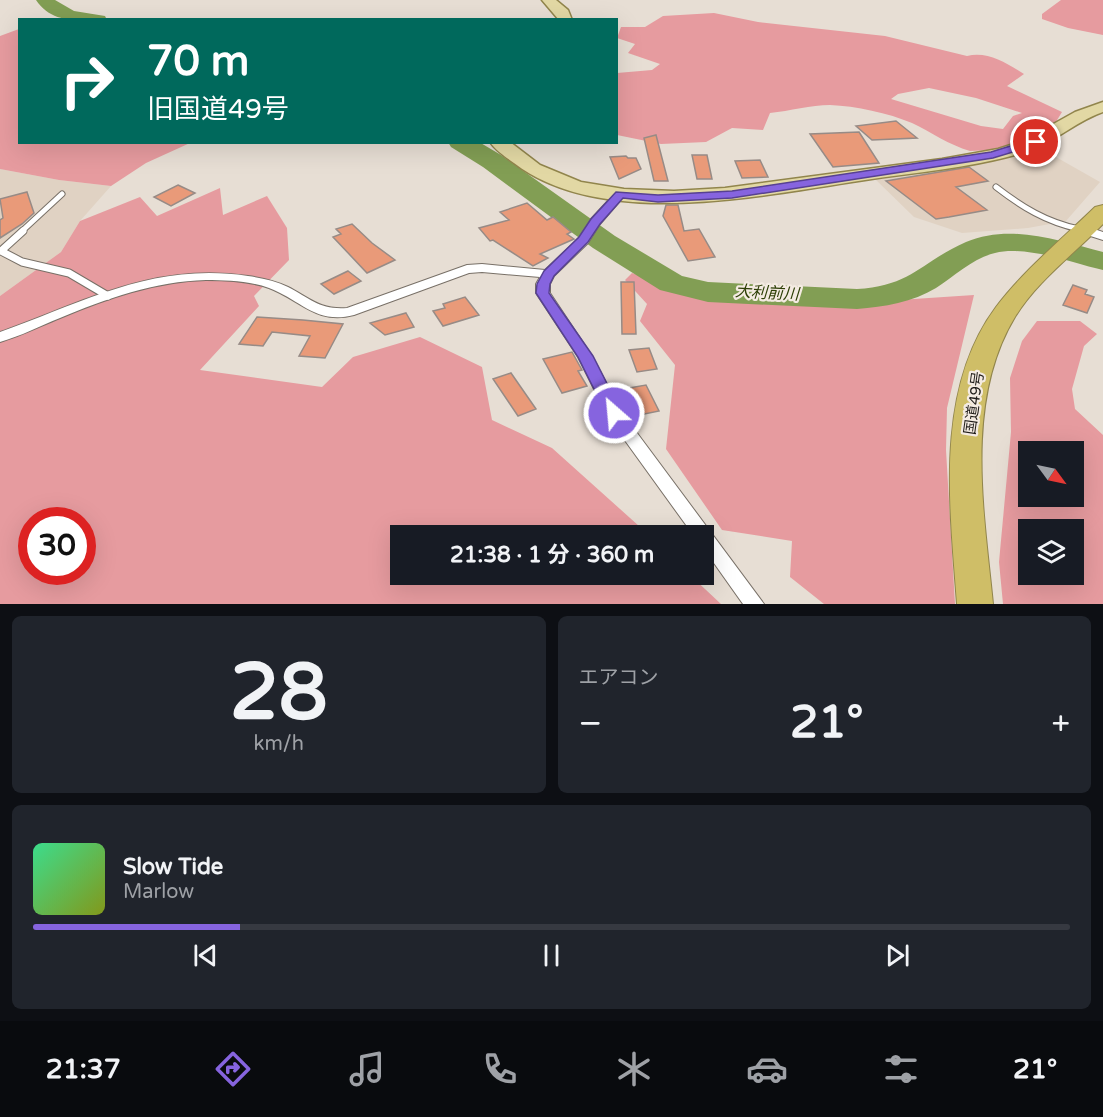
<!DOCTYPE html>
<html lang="ja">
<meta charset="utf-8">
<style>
body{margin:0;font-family:"Varela Round","Noto Sans JP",sans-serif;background:#20242c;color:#f1f3f6;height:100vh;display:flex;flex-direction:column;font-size:22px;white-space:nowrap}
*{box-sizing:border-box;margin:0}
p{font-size:20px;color:#9ea1a6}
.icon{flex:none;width:33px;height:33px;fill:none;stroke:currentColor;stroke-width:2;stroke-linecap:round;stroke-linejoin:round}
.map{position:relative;height:604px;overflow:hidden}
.details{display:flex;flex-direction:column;gap:12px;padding:12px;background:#0d0f14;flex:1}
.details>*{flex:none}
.hud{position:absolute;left:18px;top:18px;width:600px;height:126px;border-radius:0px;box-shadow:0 6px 24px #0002;background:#00695c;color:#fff;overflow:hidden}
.needle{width:39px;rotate:123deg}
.fabs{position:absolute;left:1018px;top:441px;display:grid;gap:12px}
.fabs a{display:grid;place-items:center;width:66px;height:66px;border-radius:0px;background:#171b24;box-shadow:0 6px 24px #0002;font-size:30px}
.speed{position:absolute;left:18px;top:507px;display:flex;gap:12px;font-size:30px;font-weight:700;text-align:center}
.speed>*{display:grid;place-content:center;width:78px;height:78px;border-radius:50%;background:#171b24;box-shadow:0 6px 24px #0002;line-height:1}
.speed .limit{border:9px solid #d22;background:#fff;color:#111}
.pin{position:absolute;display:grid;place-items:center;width:51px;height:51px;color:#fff;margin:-26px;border:3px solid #fff;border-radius:50%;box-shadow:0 2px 6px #0007}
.me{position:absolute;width:66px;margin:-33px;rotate:333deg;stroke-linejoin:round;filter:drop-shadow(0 0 4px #0008)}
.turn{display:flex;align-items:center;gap:21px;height:126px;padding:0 30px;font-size:27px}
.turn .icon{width:78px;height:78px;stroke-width:2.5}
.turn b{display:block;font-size:42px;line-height:51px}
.big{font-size:45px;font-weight:700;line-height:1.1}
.details .tile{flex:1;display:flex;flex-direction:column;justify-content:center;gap:9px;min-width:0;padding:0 21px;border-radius:9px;background:#20242c}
.details .dial{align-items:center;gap:0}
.dial b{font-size:78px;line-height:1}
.song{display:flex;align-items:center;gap:18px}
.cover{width:72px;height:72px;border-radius:9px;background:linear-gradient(135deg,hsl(150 70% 55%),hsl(70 70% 35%))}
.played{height:6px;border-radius:3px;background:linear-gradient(90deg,#8664df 20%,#363941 20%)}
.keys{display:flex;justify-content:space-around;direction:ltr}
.heat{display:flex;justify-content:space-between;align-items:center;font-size:33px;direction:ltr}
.details .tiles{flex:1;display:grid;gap:12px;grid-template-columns:1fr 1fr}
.tile:last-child{grid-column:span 2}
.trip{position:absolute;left:390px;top:525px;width:324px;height:60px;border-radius:0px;background:#171b24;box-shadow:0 6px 24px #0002;font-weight:700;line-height:60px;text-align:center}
.tab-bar{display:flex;height:96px;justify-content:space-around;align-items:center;background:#090b0e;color:#9ea1a6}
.tab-bar .icon{width:42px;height:42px}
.tab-bar .current{color:#8664df}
.tab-bar b{font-size:27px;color:#f1f3f6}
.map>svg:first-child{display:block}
.built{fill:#e0d2c3}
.green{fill:#e69b9f;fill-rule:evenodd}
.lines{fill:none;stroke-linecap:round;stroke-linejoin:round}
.river{fill:#829e54;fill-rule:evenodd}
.building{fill:#e99a79;stroke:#978b86;stroke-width:1.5}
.lane-far1-casing{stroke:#787067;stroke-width:7}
.lane-casing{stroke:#787067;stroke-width:9}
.street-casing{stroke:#787067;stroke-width:2}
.primary-casing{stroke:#91854c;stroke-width:3}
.highway-casing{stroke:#91854c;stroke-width:2}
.lane-far1{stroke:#fff;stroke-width:5}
.lane{stroke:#fff;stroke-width:7}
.street{fill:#fff;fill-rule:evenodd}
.primary{fill:#e2d8a4;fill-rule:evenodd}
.highway{fill:#cfbe67;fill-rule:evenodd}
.route{fill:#8664df;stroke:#574191;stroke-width:1.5}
.labels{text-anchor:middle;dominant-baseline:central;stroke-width:4.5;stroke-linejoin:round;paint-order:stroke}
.street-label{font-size:15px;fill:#1f1c19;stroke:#f4ebe2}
.water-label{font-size:16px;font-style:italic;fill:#2d3f06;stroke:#f4ebe2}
</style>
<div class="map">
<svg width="1103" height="604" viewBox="0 0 1103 604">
<rect width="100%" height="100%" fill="#e7ded4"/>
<!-- built -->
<path class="built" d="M1040,148L1100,182L1066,221L1028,228L962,233L914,217L875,179Z
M0,169L59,180L111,186L80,221L61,252L0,296Z"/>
<!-- green -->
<path class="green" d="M1061,0H1103V35L1068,28L1042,19V14Z
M714,13L758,22L885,36L967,56C988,51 1006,63 1024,74L1007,86L1062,112L1040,148L970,151C949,145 931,132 912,123C888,113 856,106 830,105C811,105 790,111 770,113L763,130L732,128L706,142L661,144L617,135V73L652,70L660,64L628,53L635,44L617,38L621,27H645L663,16ZM929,88L976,98L1022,113L1013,116L1003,129L981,126L891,99L898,94Z
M19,29L20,142L190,143L146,163L111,186L59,180L0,169V36Z
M220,188L223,215L267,196L287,228L289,260L254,296L259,306L200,370L322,387L353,357L420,337L482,367L492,420L552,448L649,535L400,536V574L690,575L721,604H0V296L61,252L80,221L140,197L157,216ZM32,520H82V572H32Z
M632,273C742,313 858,303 974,295L947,408L946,450L955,604H824L790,577L792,541L722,530L666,449L675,365L640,321L647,304L625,280Z
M1037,321H1080L1097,334L1084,346L1072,389L1075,409L1103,435V604H1003L999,562L1011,432L1010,378L1022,341ZM1029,452H1074V496H1029ZM1029,530H1074V574H1029Z"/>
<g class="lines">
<!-- river -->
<path class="river" d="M36,0H55L74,11L105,16L107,20C80,20 53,25 36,0Z
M448,142H479L501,155L615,236L682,276L708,282L857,289C912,286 922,261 966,242C1011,223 1059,241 1103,252V270C1072,263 1026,245 995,253C973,258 955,276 936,288C913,302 884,307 857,309L708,302L660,290L593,248L483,167L451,147Z"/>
</g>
<!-- building -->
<path class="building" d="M896,121L917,138L872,140L856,126Z
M859,132L879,163L833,167L810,134Z
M656,135L668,181H654L644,138Z
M692,155H707L712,179H697Z
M626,156L628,158H636L641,169L619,179L610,157Z
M760,160L768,177L742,178L735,161Z
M969,167L988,181L956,187L987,210L949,217L936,219L886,181Z
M178,185L195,193L171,206L154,197Z
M27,192L34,213L22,224L0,238V220L3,218L0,199Z
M527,203L547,220L553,217L571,232L567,234L574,239L540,254L548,258L533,266L493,240L490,241L479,228L509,220L500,212Z
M666,205H678L684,231L699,229L715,257L688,261L663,216Z
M352,224L372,243L395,260L367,273L333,237L341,234L336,229Z
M348,271L361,281L334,294L321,284Z
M621,282H634L636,334H622Z
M1073,285L1087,290L1085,294L1094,297L1087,313L1063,305Z
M465,297L479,315L443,326L433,311L445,308L443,304Z
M406,313L414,327L385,335L370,323Z
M257,317L303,320L343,324L325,358L299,356L310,336L272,332L263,346L239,344Z
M649,348L657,369L637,372L629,350Z
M572,352L582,370L578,371L587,386L562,393L543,359Z
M511,373L536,409L518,416L493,379Z
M646,385L659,411L635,416L623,389Z"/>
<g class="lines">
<defs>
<path id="lane-far1" d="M996,187C1022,207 1046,222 1079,229
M21,232L62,194"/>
<path id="lane" d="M23,231L1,251L22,262L69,273L108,296"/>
<path id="street" d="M620,191L626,194L600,224L588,243L554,276L550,284V293L592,356L620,410L764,604H743L704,549V536H694L608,417L578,357L536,293V284L540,277L482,272L469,273L354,315C316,325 301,300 269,288C250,281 226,280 206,280C156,281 105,299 60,318C40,326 21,336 0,342V332C85,302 153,262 248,276C262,278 276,281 288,287C311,299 320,310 347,308L467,265L482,264L545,270L579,238L591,219L616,192Z
M1085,226L1103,232V240L1081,233L1079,230Z"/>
<path id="primary" d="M542,0H556L568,10L572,20H559Z
M1103,102V112C1074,122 1052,145 1022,153C971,168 917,172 865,180C763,195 603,231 514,163C506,157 496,151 490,142H510L540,165L581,182L624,189L674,191L725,188L942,159L998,149L1023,141L1075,112Z"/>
<path id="highway" d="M1103,205V224C1074,254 1037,281 1015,317C964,401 984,512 993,604H957C950,508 934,390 996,307C1024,270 1061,240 1095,207Z"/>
</defs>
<!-- lane-far1 casing -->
<use href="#lane-far1" class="lane-far1-casing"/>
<!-- lane casing -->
<use href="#lane" class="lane-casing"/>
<!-- street casing -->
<use href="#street" class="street-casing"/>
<!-- primary casing -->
<use href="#primary" class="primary-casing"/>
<!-- highway casing -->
<use href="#highway" class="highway-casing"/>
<!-- lane-far1 -->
<use href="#lane-far1" class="lane-far1"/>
<!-- lane -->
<use href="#lane" class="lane"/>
<!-- street -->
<use href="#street" class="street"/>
<!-- primary -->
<use href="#primary" class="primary"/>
<!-- highway -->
<use href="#highway" class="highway"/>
</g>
<!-- route -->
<path class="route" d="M1036,138L1040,139V144L993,158L732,198L658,202L623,198L600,224L588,242L554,276L550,284L549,293L593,356L622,413L620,417H608L578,357L536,293L537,284L544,271L579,237L591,219L616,192L658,195L732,191L991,152Z"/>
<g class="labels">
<!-- street labels -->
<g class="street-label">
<text transform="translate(974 403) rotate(-82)">国道49号</text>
</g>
<!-- water labels -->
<g class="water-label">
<text transform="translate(767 293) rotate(3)">大利前川</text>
</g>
</g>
</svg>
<div class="fabs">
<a><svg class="needle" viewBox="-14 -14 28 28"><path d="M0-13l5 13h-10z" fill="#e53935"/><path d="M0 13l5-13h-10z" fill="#9ea1a6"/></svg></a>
<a><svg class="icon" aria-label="layers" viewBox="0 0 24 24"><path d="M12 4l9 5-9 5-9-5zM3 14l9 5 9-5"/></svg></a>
</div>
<div class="speed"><div class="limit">30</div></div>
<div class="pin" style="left:1036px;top:142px;background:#d93025"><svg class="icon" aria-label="arrive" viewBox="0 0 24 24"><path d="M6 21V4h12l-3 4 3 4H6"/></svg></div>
<svg class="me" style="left:614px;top:413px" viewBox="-20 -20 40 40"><circle r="17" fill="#8664df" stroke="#fff" stroke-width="3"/><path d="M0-11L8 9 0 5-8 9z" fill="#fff"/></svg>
<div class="trip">21:38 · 1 分 · 360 m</div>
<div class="hud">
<div class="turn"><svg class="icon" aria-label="right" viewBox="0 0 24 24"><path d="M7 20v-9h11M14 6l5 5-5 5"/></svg><div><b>70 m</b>旧国道49号</div></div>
</div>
</div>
<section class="details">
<div class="tiles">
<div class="tile dial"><b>28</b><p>km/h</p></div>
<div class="tile"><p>エアコン</p>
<div class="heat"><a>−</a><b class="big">21°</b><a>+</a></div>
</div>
<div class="tile">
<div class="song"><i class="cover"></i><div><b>Slow Tide</b><p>Marlow</p></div></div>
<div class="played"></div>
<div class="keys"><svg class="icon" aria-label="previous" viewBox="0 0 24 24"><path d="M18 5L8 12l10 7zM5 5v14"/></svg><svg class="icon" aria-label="pause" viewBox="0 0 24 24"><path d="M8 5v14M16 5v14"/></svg><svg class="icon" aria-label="next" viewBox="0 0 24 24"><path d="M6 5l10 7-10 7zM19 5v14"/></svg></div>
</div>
</div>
</section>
<nav class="tab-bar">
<b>21:37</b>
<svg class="icon current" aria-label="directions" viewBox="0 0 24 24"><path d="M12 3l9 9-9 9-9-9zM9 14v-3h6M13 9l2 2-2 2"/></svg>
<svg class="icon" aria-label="music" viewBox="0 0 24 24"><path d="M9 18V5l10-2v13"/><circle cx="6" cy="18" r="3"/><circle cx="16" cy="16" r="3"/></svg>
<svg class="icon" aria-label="phone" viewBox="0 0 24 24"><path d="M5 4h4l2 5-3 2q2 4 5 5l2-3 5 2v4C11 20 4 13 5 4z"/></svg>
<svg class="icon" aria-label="climate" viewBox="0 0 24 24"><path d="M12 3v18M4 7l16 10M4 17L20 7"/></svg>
<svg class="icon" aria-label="car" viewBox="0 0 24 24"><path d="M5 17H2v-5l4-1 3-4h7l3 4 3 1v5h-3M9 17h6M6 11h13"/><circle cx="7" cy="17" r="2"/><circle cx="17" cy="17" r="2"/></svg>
<svg class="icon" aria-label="filters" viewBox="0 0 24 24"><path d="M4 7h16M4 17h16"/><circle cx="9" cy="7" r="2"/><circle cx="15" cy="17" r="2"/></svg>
<b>21°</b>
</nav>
